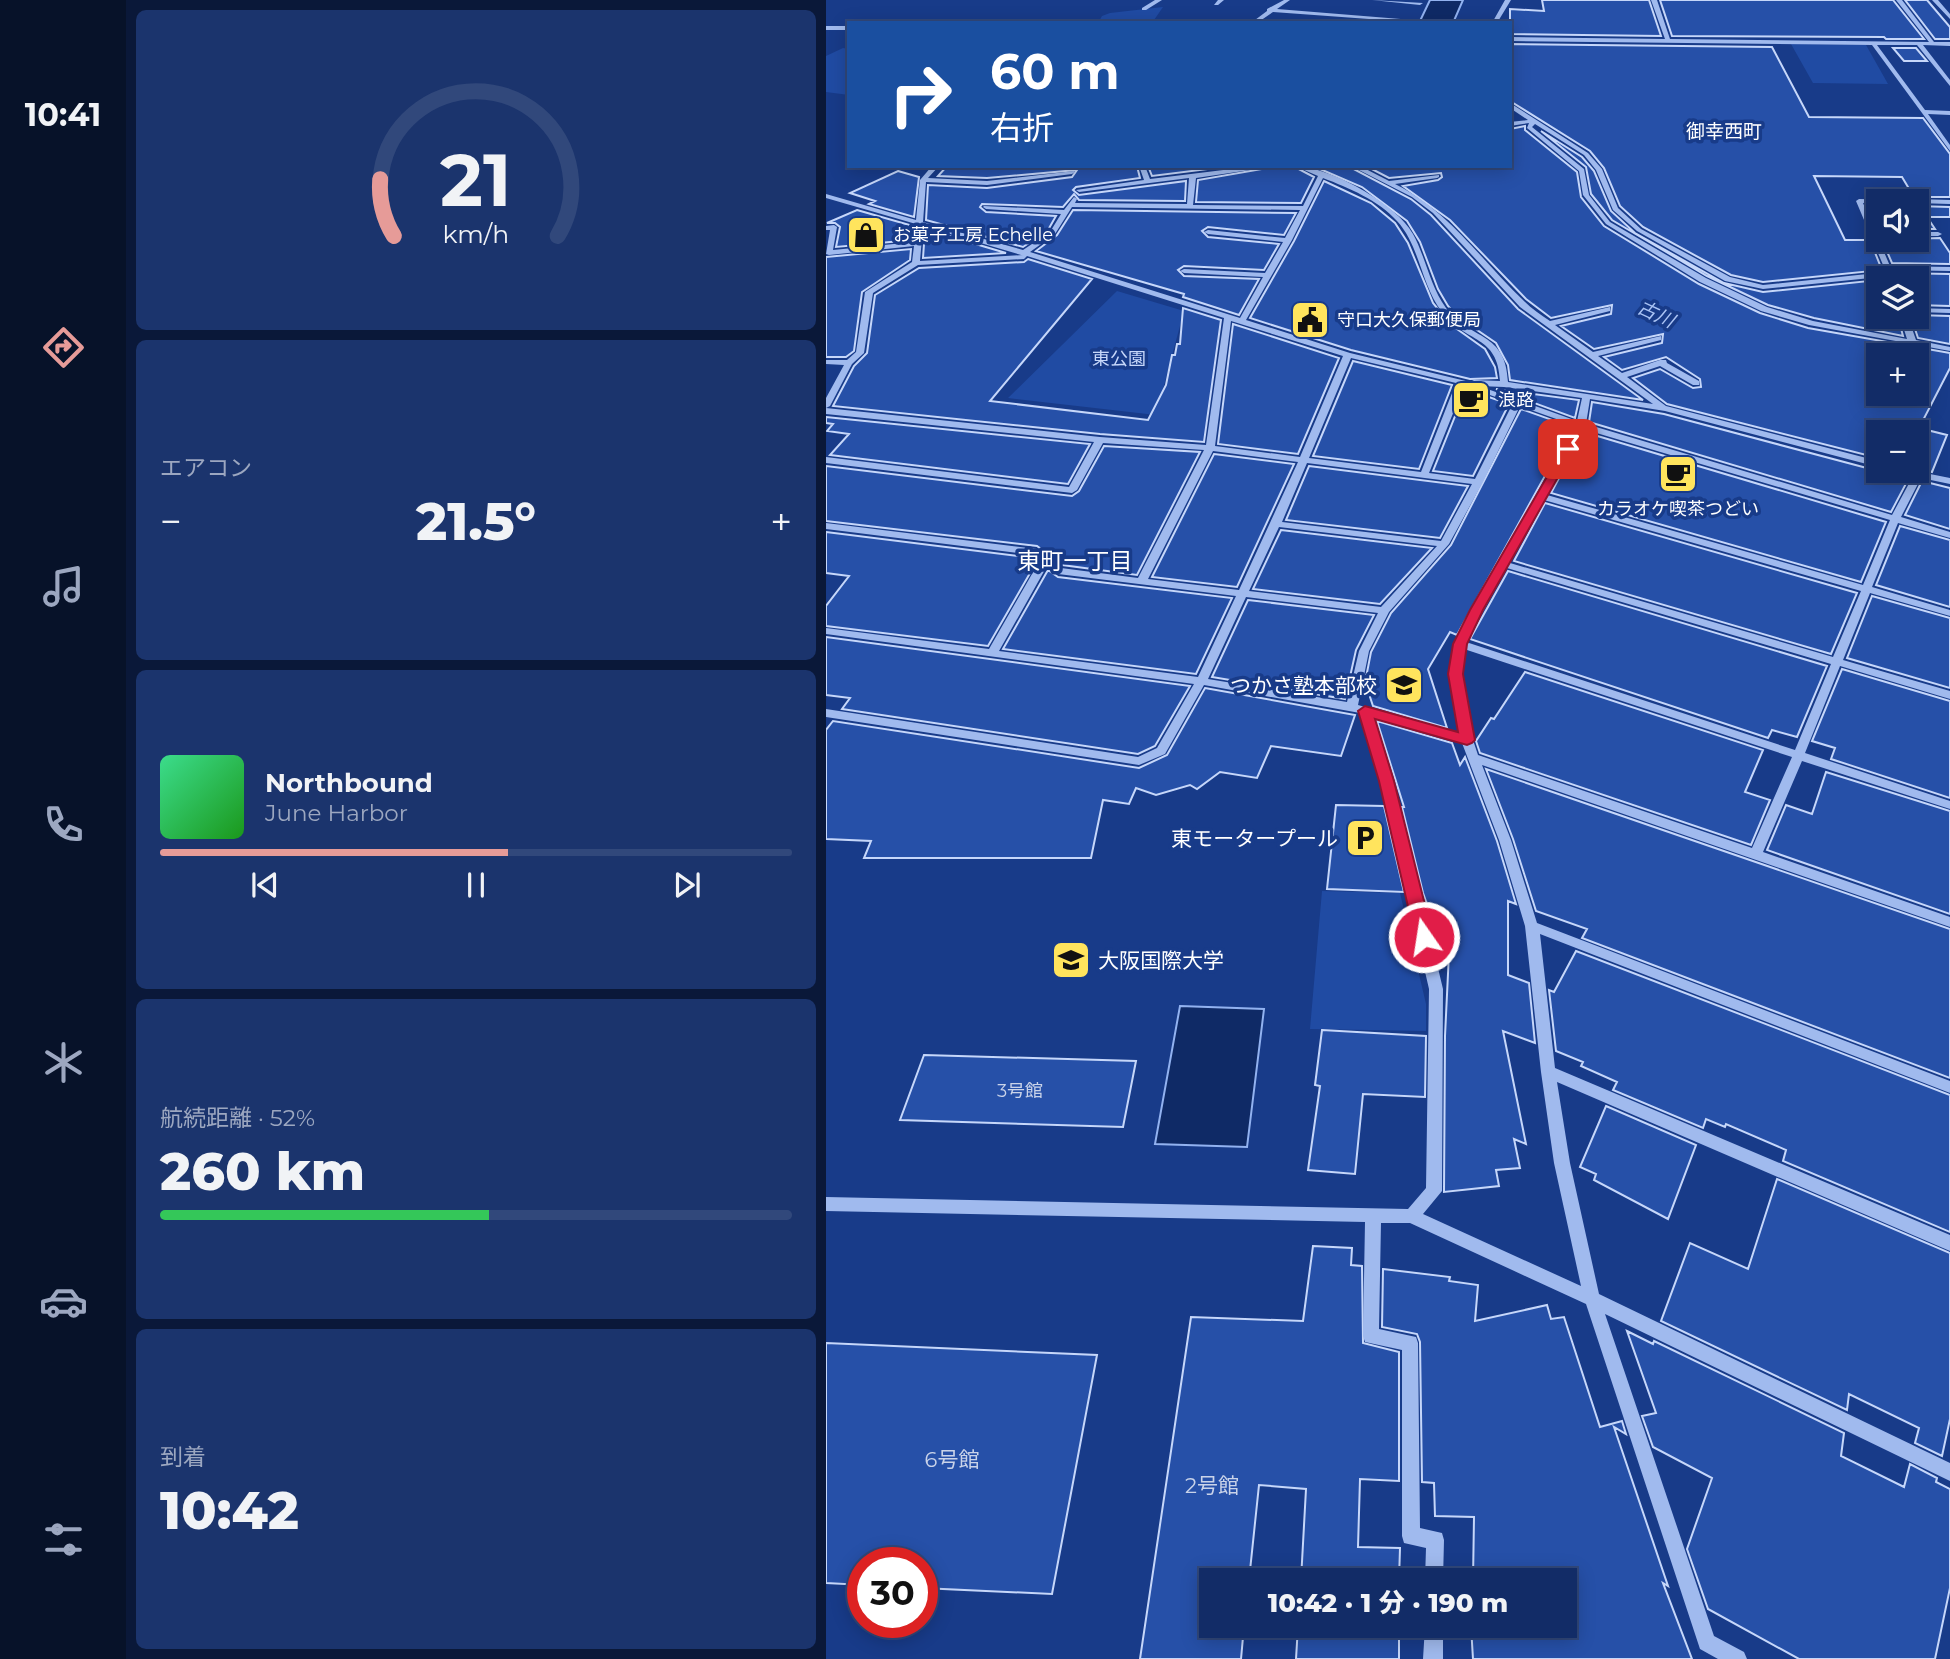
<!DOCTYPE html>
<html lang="ja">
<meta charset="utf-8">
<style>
body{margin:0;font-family:Montserrat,"Noto Sans JP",sans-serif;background:#1b346d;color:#f1f3f6;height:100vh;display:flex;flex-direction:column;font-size:26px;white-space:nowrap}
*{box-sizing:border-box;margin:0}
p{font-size:23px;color:#9ca7c0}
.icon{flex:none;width:38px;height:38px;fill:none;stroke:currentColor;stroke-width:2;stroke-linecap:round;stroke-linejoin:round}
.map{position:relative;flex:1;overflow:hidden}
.sheet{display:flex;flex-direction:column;gap:10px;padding:10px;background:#0a1839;width:700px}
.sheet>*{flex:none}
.banner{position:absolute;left:21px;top:21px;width:665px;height:147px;border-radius:0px;box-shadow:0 4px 18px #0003,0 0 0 2px #31487b;background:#1a4fa0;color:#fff;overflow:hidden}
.controls{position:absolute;left:1040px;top:189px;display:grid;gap:14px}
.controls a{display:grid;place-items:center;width:63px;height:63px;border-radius:0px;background:#122c67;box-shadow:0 4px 18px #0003,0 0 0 2px #31487b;font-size:35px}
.speed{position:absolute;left:21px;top:1547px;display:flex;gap:14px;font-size:35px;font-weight:700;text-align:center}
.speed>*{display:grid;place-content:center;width:91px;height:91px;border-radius:50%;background:#122c67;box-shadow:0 4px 18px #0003,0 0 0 2px #31487b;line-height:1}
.speed .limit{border:10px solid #d22;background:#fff;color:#111}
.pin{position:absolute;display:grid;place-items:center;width:60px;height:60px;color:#fff;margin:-30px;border-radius:14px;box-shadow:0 4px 10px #0006}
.me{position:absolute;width:77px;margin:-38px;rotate:347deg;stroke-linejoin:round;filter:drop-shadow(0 0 5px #0008)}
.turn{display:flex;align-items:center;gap:24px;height:147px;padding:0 28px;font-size:32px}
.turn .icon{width:91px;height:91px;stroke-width:2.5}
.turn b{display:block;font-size:49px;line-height:60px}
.big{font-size:52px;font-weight:800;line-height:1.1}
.sheet .card{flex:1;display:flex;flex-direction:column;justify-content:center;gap:10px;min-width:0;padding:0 24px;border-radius:10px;background:#1b346d}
.sheet .dial{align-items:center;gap:0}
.dial svg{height:182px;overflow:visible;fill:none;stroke:#31487b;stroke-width:7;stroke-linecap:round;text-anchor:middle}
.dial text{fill:#f1f3f6;stroke:none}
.song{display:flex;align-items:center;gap:21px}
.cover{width:84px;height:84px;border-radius:10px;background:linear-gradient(135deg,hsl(150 70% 55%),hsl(120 70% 35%))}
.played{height:7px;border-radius:4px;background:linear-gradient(90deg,#e69b98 55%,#31487b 55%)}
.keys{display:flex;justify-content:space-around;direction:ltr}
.heat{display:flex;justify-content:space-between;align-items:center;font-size:38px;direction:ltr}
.charge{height:10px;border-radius:5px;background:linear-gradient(90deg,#34c759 52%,#31487b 0)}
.trip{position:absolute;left:373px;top:1568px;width:378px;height:70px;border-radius:0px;background:#122c67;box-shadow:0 4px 18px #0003,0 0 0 2px #31487b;font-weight:800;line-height:70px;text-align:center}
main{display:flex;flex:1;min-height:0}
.tabs{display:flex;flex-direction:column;width:126px;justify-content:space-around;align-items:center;background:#071229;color:#9ca7c0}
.tabs .icon{width:49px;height:49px}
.tabs .active{color:#e69b98}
.tabs b{font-size:32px;color:#f1f3f6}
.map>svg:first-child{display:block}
.green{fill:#204ba3}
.water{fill:#0f2a66;stroke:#92b2f0;stroke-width:2}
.building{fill:#2650a8;stroke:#c6d7fa;stroke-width:2;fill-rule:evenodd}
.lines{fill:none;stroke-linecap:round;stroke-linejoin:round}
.minor{fill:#a0baee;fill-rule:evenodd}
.route{fill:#e11d48;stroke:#92132f;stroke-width:2}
.labels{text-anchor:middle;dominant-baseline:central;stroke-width:7;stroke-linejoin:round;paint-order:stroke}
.far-poi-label{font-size:18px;fill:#fff;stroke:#183b89;text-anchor:start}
.far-park-label{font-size:18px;fill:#c6d7fa;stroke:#183b89}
.number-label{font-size:18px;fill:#c9d3e9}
.far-neighbourhood-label{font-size:19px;fill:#fff;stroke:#183b89}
.far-water-label{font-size:19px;font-style:italic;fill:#abc4f5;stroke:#183b89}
.poi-label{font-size:21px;fill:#fff;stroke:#183b89;text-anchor:end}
.near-number-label{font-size:21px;fill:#c9d3e9}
.neighbourhood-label{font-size:23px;fill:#fff;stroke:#183b89}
</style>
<main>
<nav class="tabs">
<b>10:41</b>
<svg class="icon active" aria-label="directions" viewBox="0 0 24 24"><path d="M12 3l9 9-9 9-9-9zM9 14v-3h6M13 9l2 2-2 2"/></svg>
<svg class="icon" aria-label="music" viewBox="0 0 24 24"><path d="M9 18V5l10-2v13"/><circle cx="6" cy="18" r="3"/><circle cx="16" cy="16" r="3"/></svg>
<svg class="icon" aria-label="phone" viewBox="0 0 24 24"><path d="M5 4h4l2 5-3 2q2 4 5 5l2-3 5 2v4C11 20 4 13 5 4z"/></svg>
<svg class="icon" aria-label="climate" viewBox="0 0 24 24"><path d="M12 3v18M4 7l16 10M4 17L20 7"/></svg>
<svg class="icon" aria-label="car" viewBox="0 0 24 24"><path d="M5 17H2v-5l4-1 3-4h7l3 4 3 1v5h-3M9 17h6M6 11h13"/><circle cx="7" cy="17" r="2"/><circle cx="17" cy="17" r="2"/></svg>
<svg class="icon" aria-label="filters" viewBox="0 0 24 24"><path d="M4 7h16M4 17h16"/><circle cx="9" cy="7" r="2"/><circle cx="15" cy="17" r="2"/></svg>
</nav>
<section class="sheet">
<div class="card dial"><svg viewBox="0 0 100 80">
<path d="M14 69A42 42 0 1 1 86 69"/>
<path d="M14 69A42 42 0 0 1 8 44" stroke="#e69b98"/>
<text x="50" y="56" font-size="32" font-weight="700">21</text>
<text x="50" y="72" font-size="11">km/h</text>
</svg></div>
<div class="card"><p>エアコン</p>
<div class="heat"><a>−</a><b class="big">21.5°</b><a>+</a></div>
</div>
<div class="card">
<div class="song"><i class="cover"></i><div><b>Northbound</b><p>June Harbor</p></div></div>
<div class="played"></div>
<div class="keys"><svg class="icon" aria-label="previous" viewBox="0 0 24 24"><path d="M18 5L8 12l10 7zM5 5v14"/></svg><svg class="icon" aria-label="pause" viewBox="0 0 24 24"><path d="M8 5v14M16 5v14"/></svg><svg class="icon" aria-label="next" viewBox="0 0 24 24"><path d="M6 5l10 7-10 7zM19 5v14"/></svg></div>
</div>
<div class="card"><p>航続距離 · 52%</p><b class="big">260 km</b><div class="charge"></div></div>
<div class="card"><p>到着</p><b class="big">10:42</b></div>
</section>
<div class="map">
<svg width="1124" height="1659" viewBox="0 0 1124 1659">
<rect width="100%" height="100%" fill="#183b89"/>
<!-- green -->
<path class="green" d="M337,7L326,23H272L276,16L284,13Z
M965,44L1040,45L1062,84L987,83Z
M17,48L23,49V95L0,92V56Z
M291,291L358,311L330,415L182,398Z
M496,891L574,893L600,1004V1031L484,1029Z"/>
<!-- water -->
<path class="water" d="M604,0H637L627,23H593Z
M354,1006L438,1009L421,1147L329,1144Z"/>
<!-- building -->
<path class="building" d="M716,0H823L835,36L684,34V9L718,11Z
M834,0H1067L1098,39H1060L1058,37L846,36Z
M1079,0H1101L1124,27V39H1109Z
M684,44L946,47L983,117L1097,118L1124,154V197H1088L1076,177L988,176L1019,240H1044L1056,270L937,282L905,275L817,227L794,206L778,168L764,151L684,101Z
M1067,48H1090L1101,61H1078Z
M699,126V130L751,172L755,197L778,226L873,284L934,313L982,328L1124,353V368L1093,428L1121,435L1106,472L1090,469V432H1052V458L841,404L807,378L834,369L867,388L875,387L874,379L840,357L796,370L778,357L836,343L837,334L768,349L735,326L785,314L786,305L725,318L700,299L624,220L577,186L612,180L616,177L615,173L563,178L540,166H684V129ZM1052,355H1090V394H1052Z
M715,131L756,157L768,171L785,211L809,233L898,283L937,292L1052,280V317H1072L1077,336L988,318L942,305L881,276L786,220L765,194L760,167Z
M121,166H311L314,178L250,187L247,190L253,195L360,181L359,201L253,200L248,194L237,207L156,204L154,207L160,212L230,216L222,230L197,247L100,220L102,185L161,188L246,177L251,170L161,178L112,176Z
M322,166H406L326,176Z
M453,166H467L488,177L475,203L370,202L372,180Z
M487,166H522L585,199L605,215L692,309L817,400L684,380L682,365L670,343L632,317L622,306L612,289L594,242L581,221L536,187Z
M72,171L93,177L88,217L43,204L49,201L24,193Z
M498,181L545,203L569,223L582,243L607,303L624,324L659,349L669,367L671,378L644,379L525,350L424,318L468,241Z
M1090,206L1124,207V217H1101L1109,229H1090Z
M31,210L87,226L86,240L10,247L14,227L9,223H1Z
M247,210L470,213L458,235L382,227L376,231L382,237L453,244L438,270L358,266L352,270L358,276L433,279L413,315L357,297L358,294L210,251L231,235Z
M99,229L180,253L97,258Z
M1114,238L1124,253V264L1066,263L1056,240Z
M85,249L84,260L36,292L28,351L20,357H0V257Z
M202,259L266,279L164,401L322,420L340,385L346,355H349L351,344H354L357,308L395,320L378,442L274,434L7,406L28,366L41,353L49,295L93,268L198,262Z
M1070,273L1124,274V306L1090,305V278H1065Z
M1090,315L1124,316V344L1092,338L1085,317Z
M407,324L513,358L472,454L392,444Z
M527,361L626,385L593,469L487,456Z
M640,389L683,404L647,476L607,471Z
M670,389L753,400L749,418Z
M766,402L838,414L1052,471H1071L1074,476L1083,478L1065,512L763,422Z
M695,409L746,427L631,635L624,632L602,669L621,728L547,706L540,685L537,693L545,652L565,613L625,545Z
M0,417L264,444L242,484L4,455L23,434L1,431L7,424L0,423Z
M758,432L1060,522L1035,582L725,493Z
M278,446L374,452L311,575L236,565L211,546L0,521V466L246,496L253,491Z
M388,454L468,464L411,587L326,577Z
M483,466L642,486L614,538L460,520Z
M1096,481L1124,488V529L1079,515Z
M719,503L1031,593L1005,654L688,561Z
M1074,526L1124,540V607L1050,585Z
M455,530L606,548L554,604L427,589Z
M0,532L207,558L211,561L162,646L0,626V606L23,576L0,573Z
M222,570L232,577L406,598L370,674L177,649Z
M682,571L1001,666L971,737L946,730L942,738L644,639Z
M1046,596L1124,618V688L1021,658Z
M422,600L548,615L530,650L519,699L386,677Z
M0,637L364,686L329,746L312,754L16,709L24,698L0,695Z
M1016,669L1124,701V798L1005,759L1009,748L986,741Z
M699,672L937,750L919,792L944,800L925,845L654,753L650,741L665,718L668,719Z
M379,688L529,715L515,756L445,746L431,778L394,772L371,789L364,785L330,795L310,788L303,804L277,800L265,858H38L45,841L0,839V730L7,721L313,768L341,755Z
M551,721L626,743L634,765L639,757L671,841L690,904L682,901V975L703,983L709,1043L677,1031L700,1144L688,1139L694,1168L670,1170L673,1186L618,1192L619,1036L623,953H619L621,912L605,915L597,893L576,807H578Z
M660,769L1124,929V1078L756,938L761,929L710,911L687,839Z
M1000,772L1124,811V914L941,850L960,805L986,814Z
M510,805L558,806L578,892L501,889Z
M750,951L1124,1095V1232L957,1161L960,1150L900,1124L899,1127L880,1119L877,1128L787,1090L791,1082L755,1066L757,1062L730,1051L723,990L728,992Z
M496,1030L600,1036L599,1097L537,1094L529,1174L482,1170L494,1086L489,1085Z
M98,1055L310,1061L297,1127L74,1120Z
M780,1106L870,1145L842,1219L768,1180L770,1174L754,1167Z
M951,1179L1124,1253V1419L1116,1456L1089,1443L1093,1428L1023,1394L1021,1410L835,1321L864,1243L922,1269Z
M487,1246L526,1248L525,1265L536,1266L537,1343L573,1352V1481L534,1479L532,1547L574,1548L573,1580H475L480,1489L433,1485L423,1580H385V1626H418L415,1659H314L365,1317L477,1321Z
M557,1269L624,1277L623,1281L652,1285L649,1321L721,1305L725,1319L738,1317L774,1427L796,1421L800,1434L788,1427L842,1586L837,1583L866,1659H647L645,1626H738V1580H647L648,1517L609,1516L608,1483L596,1482L594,1342L591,1334L556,1327Z
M801,1331L827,1344L828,1341L1018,1433L1015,1456L1078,1487L1084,1464L1111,1478L1110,1482L1124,1489V1588L1109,1659H973L882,1609L861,1549L886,1478L827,1447L816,1416L830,1413Z
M0,1343L271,1355L226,1594L96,1588V1563H37V1585L0,1583Z
M472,1626H573V1659H470Z"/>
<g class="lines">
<!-- minor -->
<path class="minor" d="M329,0H336L320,10H316V8Z
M392,0H398L392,5H388Z
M458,0H464L451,9L587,20L584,22L447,12L431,23H425L441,11V9Z
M546,0L597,3L594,5Z
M679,0H685L671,23H666Z
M825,0H831L844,39L1103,42L1070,0H1076L1108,42H1124V46L1097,45L1124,80V86L1091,45H1051L1099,110L1124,111V115L1102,114L1124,145V151L1046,45L684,41V37L839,39Z
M1106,0H1112L1124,14V19Z
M0,26H23V30H0Z
M684,103L762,153L776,169L792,208L815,229L904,277L937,285L1060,272L1030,201L1033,199L1083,200L1084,201L1037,203L1064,266L1124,267V271L1066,270L1068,274L1064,276L937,289L899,281L811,231L787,210L770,170L758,155L709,124L706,127L758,169L763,195L784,222L880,278L941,307L987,321L1081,339L1074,317H1082L1090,340L1124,347V351L983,325L935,311L874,282L780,224L757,195L753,171L701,128L703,123L684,126V122L702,120L684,108Z
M106,166H113L102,178L161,181L248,171L249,172L246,174L161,185L100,182L97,222L197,250L224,232L235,214L160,209L157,207L158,206L238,210L248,197L251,199L249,203L361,204L363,178L253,192L250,190L318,180L313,166H319L324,179L430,166H451L370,178L367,205L477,206L492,176L469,166C502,166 571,204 587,234C600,258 604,286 620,308C645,341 680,331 682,382L827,404L694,307L607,213L586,197L525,166H534L563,181L613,175V177L611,178L569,184C622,210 656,261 698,301C706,309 715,315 724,321L784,307V311L729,325L767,352L835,336V340L772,356L796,373L834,360H840L841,363L873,381V385H867L834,366L801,377L840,406L1052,461V467L839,411L764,399L760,424L1066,515L1087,476L1075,473L1074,471H1089L1124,478V484L1095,478L1075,517L1124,532V538L1072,523L1046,587L1124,610V616L1044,593L1017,660L1124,691V699L1014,666L979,753L1124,801V809L976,761L937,852L1124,917V927L656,765L685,840L711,923L1124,1081V1093L714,934L729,1068L1124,1235V1251L731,1082L744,1163L773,1294L1124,1463V1481L779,1314L888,1636L918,1652L921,1659H892L874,1649L760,1304L584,1223H555L553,1329L590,1337L592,1343L594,1528L616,1533L618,1540L617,1580H599L600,1548L578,1543L576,1536V1350L539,1342L537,1336L539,1222L0,1211V1197L582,1209L600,1188L603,989L555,781L534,713L378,685L339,754L313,765L0,717V709L312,757L331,748L368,684L0,634V628L163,649L214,560L208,555L0,529V523L211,549L235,568L312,578L378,450L277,443L251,490L246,493L0,463V457L243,487L268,442L0,414V398L18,365L0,364V360H21L30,352L39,292L86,262L88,246L3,255L0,254L4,230H0V226L8,225L11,227L7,250L88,242L90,224L0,198V194L90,220L94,180ZM497,178C523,188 552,200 571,221C594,246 595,285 616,312C640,344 672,334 674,381L648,380L644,382L524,353L420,320L466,240ZM246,207L474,210L459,238L382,230L378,232L382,234L457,242L439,273L358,269L354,271L358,273L437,277L414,318L204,252L229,234ZM97,226L195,255H197L94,261ZM201,256L398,318L380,445L274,437L0,408L4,406L26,364L38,353L47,293L92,265L198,259ZM405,321L517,356L474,457L389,446ZM525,358L630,383L595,472L483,458ZM638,386L687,403L649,479L603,473ZM653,386L678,387L756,398L751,421ZM694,406L750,426L629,644L624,674L634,734L532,705L543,651L563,612L623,544L657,482ZM757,429L1064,520L1037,585L721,495ZM387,451L472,462L413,590L322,579ZM481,463L646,484L615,541L456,522ZM718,500L1035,591L1007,657L684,563ZM453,527L611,546L555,607L423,591ZM221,566L232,574L410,596L372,677L173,651ZM681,568L1005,664L969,750L640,642ZM420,597L552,613L533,651L521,702L382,679ZM638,649L966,757L926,848L652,755L647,740L634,674ZM546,717L636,743L673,840L699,926L715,1072L728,1163L755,1286L597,1214L616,1191L617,989L567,781Z
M1090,199L1124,200V204L1090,203V201H1087Z
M1090,232H1112L1116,234L1112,236H1090Z
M1090,308L1124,309V313L1090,312Z
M599,1626H617V1659H597Z"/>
</g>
<!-- route -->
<path class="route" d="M742,446L748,449L657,610L641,644L637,674L649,740L646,743L641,745L549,719L568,781L607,937L604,941H592L589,937L553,781L532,711L539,706L632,732L622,674L627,644L644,610L737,449Z"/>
<!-- icons -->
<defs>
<symbol id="shop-square" viewBox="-11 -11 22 22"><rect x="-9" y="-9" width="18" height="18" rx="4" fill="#ffe45d" stroke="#183b89"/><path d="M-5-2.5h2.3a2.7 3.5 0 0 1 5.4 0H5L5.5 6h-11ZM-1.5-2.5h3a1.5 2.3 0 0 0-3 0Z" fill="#111"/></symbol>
<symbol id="civic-square" viewBox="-11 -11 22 22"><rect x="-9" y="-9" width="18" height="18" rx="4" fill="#ffe45d" stroke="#183b89"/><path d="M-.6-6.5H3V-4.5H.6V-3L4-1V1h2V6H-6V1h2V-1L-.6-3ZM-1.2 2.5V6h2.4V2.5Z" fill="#111"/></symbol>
<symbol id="cafe-square" viewBox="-11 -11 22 22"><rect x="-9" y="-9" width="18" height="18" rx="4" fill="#ffe45d" stroke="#183b89"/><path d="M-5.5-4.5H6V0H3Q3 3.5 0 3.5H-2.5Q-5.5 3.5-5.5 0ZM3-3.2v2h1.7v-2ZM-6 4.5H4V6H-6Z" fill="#111"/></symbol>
<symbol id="school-square" viewBox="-11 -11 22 22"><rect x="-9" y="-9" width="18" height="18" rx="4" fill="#ffe45d" stroke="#183b89"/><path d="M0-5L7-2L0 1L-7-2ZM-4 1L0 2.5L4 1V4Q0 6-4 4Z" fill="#111"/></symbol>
<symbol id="parking-square" viewBox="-11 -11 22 22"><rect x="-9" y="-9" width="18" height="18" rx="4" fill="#ffe45d" stroke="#183b89"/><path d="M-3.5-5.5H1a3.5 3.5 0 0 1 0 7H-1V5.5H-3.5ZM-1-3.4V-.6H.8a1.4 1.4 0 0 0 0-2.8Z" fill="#111"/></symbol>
</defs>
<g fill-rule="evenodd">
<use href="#shop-square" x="18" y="213" width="44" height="44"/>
<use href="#civic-square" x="462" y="298" width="44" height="44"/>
<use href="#cafe-square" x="623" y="378" width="44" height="44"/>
<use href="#cafe-square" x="830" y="452" width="44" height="44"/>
<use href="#school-square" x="556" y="663" width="44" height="44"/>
<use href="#parking-square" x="517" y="816" width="44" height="44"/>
<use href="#school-square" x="223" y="938" width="44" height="44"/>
</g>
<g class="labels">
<!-- far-poi labels -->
<g class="far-poi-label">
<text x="67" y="235">お菓子工房 Echelle</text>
<text x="511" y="320">守口大久保郵便局</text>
<text x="672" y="400">浪路</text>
<text x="852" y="509" text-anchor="middle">カラオケ喫茶つどい</text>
</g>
<!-- far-park labels -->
<g class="far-park-label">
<text x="293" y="359">東公園</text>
</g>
<!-- number labels -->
<g class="number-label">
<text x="194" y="1091">3号館</text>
</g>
<!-- far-neighbourhood labels -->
<g class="far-neighbourhood-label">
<text x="898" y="131">御幸西町</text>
</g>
<!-- far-water labels -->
<g class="far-water-label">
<text transform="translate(830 314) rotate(25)">古川</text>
</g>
<!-- poi labels -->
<g class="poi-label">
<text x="551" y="685">つかさ塾本部校</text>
<text x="512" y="838">東モータープール</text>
<text x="272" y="960" text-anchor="start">大阪国際大学</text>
</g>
<!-- near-number labels -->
<g class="near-number-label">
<text x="126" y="1459">6号館</text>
<text x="386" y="1485">2号館</text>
</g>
<!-- neighbourhood labels -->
<g class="neighbourhood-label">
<text x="249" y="561">東町一丁目</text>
</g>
</g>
</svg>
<div class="controls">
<a><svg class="icon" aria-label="sound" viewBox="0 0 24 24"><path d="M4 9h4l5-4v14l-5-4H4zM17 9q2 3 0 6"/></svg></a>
<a><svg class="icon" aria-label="layers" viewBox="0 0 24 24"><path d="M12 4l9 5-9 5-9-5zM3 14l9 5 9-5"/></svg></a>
<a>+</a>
<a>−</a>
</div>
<div class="speed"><div class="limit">30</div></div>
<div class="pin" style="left:742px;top:449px;background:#d93025"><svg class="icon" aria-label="arrive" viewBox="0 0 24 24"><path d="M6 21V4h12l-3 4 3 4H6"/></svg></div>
<svg class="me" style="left:598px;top:937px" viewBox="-20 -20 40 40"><circle r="17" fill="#e11d48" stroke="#fff" stroke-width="3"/><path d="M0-11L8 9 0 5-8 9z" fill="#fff"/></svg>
<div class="trip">10:42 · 1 分 · 190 m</div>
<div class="banner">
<div class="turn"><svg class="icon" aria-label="right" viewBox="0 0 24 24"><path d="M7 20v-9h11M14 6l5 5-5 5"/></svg><div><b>60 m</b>右折</div></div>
</div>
</div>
</main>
